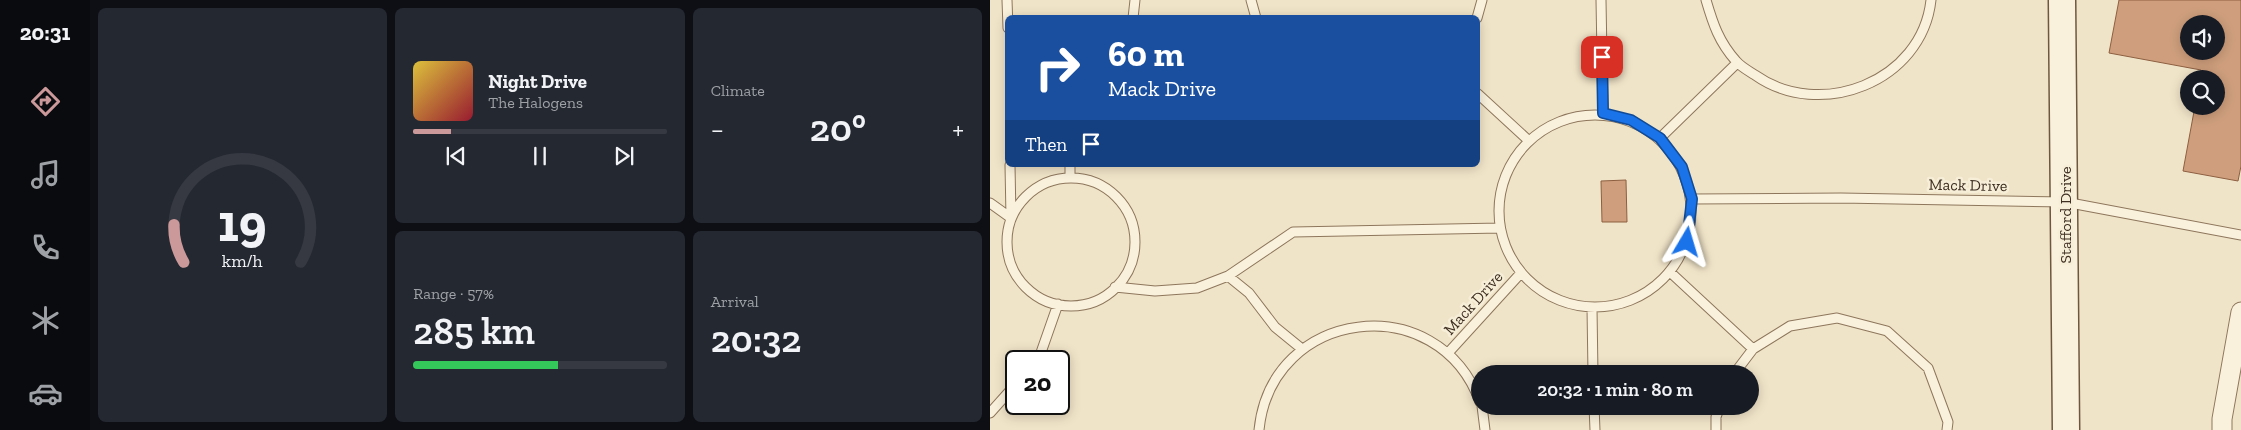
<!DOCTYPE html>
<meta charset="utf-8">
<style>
body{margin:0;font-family:"Zilla Slab",serif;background:#242831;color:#f1f3f6;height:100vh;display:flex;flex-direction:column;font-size:19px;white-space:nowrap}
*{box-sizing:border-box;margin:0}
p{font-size:16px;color:#9ea1a6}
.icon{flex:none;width:28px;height:28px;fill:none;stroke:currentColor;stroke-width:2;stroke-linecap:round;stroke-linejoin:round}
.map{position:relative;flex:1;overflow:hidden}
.sheet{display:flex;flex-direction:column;gap:8px;padding:8px;background:#0d0f14;width:900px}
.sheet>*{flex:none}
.top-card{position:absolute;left:15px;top:15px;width:475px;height:152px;border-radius:8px;box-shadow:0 2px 12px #0003;background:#1a4fa0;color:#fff;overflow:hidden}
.tools{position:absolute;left:1190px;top:15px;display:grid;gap:10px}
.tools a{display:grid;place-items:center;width:45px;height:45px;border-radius:50%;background:#171b24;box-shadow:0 2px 12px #0003;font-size:25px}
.speed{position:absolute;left:15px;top:350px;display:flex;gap:10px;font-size:25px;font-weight:700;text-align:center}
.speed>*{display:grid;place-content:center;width:65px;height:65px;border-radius:50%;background:#171b24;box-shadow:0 2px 12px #0003;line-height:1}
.speed .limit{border:2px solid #111;border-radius:8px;background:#fff;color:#111}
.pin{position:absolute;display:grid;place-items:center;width:42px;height:42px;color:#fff;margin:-21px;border-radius:10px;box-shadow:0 2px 8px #0006}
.me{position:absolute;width:55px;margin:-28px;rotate:7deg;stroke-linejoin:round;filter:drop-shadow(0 0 4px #0008)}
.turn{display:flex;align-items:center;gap:18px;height:105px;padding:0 20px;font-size:22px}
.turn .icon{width:65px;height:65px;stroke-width:2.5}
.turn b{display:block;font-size:35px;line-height:42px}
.then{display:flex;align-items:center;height:48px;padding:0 20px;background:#0003;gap:10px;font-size:19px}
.big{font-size:38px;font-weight:600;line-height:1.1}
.sheet .widget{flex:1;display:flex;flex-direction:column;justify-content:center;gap:8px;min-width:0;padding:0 18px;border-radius:8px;background:#242831}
.sheet .dial{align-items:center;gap:0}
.dial svg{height:130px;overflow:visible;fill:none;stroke:#363941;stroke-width:7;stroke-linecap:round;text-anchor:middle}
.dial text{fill:#f1f3f6;stroke:none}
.song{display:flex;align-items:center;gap:15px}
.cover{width:60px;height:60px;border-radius:8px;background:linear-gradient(135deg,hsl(50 70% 55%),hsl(350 70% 35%))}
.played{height:5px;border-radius:2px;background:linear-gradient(90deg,#cc999b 15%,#363941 15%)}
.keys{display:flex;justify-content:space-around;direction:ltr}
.heat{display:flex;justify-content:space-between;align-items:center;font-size:28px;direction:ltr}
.charge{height:8px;border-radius:4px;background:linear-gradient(90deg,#34c759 57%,#363941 0)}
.sheet .tiles{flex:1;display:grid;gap:8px;grid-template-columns:repeat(3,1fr)}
.widget:first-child{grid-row:span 2}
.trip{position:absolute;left:481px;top:365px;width:288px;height:50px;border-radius:25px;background:#171b24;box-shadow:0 2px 12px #0003;font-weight:600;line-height:50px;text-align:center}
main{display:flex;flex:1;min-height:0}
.tabs{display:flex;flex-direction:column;width:90px;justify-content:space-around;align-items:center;background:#090b0e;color:#9ea1a6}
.tabs .icon{width:35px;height:35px}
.tabs .on{color:#cc999b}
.tabs b{font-size:22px;color:#f1f3f6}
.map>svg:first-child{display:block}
.building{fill:#cf9f7d;stroke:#8d5f41;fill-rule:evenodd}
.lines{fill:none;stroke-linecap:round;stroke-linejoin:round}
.lane-casing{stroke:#8d765c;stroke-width:11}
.street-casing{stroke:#8d765c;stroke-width:21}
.secondary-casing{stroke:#6f573f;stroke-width:29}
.lane{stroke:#faf1dc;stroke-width:9}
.street{stroke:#faf1dc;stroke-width:19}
.secondary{stroke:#faf1dc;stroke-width:26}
.route-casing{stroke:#114b97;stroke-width:12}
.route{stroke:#1a73e8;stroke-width:9}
.labels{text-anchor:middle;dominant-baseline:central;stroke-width:5;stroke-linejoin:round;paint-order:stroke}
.street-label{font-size:16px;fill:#3d2e20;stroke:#f7eed8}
</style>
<main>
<nav class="tabs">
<b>20:31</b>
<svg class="icon on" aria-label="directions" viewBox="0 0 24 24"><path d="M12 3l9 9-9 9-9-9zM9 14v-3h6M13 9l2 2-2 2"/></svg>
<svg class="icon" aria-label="music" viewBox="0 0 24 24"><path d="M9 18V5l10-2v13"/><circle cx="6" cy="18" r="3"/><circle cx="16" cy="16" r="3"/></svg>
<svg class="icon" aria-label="phone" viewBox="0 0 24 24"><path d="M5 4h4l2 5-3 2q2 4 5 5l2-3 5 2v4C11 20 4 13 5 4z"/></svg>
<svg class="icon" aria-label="climate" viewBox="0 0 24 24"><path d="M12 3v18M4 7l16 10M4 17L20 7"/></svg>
<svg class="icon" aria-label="car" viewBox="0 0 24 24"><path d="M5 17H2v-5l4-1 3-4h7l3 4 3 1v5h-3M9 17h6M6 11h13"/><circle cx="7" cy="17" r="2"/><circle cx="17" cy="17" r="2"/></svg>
</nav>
<section class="sheet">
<div class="tiles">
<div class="widget dial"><svg viewBox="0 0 100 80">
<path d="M14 69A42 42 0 1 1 86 69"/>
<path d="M14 69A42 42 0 0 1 8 46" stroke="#cc999b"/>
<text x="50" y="56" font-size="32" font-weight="700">19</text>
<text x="50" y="72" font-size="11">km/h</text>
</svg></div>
<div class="widget">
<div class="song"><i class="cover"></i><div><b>Night Drive</b><p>The Halogens</p></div></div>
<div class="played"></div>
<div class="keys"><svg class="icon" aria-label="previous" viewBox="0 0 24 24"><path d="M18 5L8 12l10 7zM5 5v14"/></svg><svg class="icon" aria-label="pause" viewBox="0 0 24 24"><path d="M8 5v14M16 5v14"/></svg><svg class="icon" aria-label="next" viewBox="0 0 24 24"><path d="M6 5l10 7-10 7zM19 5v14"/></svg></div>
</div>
<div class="widget"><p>Climate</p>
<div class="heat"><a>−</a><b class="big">20°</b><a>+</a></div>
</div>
<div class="widget"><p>Range · 57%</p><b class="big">285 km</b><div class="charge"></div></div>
<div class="widget"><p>Arrival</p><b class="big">20:32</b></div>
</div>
</section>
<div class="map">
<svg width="1251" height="430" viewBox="0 0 1251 430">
<rect width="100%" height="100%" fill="#f0e4c8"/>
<!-- building -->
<path class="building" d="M1129,0H1251V166L1248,181L1193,171L1205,106H1226V79H1210L1211,70L1119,53ZM1199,24H1226V51H1199Z
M636,180L637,222H612L611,181Z"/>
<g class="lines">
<defs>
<path id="lane" d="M17,0L18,28
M261,0L266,18
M611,0L613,113
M716,0C723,24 729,42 746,61C751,67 759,71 765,75C830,121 932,82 941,0
M143,18L145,0
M487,18L492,0
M488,94L538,140
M509 211a96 96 0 1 1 192 0a96 96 0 1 1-192 0Z
M670,138L747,63
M80,178V165
M17 242a64 64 0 1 1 128 0a64 64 0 1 1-128 0Z
M702,199L851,198L1075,202L1251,235
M0,203L21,218L20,165
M680,272L763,349
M238,276L303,232L510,228
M125,287L165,291L207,288L238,276L259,293L285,327L312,349
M602,308L603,374
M458,353L530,274
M48,361L68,304
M744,374L763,349L800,326L847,318L897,331L938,368L958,422L957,430
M492,406L495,430
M604,406L605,430
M0,413L26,384
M269,430C281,308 448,287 490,402
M726,430V417L730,406"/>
<path id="street" d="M1232,430V419L1251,312"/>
<path id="secondary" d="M1072,0L1076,430"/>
</defs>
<!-- lane casing -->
<use href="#lane" class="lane-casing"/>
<!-- street casing -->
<use href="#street" class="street-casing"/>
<!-- secondary casing -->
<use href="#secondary" class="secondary-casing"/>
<!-- lane -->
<use href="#lane" class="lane"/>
<!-- street -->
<use href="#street" class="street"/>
<!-- secondary -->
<use href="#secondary" class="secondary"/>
</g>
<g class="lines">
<defs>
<path id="route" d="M612,57L613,113L641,120L670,138L692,167L702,199L697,242"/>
</defs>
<!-- route casing -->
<use href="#route" class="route-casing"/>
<!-- route -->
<use href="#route" class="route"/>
</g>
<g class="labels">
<!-- street labels -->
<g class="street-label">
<text transform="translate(978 185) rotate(1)">Mack Drive</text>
<text transform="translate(1075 215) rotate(-90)">Stafford Drive</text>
<text transform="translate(483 303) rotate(-48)">Mack Drive</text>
</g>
</g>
</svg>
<div class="tools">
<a><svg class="icon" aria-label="sound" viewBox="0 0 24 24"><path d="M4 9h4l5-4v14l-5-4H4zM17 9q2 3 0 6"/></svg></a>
<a><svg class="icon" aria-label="search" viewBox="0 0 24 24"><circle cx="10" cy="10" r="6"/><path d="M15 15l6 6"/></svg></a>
</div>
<div class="speed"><div class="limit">20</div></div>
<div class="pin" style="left:612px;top:57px;background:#d93025"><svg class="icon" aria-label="arrive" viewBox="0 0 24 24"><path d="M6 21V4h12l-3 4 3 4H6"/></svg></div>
<svg class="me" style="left:697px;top:242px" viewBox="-20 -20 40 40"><path d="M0-17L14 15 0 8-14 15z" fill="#1a73e8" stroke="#fff" stroke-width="4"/></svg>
<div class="trip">20:32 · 1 min · 80 m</div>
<div class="top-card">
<div class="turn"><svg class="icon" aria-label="right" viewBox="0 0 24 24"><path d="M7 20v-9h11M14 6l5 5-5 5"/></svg><div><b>60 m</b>Mack Drive</div></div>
<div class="then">Then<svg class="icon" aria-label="arrive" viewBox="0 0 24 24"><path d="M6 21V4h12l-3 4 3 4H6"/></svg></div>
</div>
</div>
</main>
